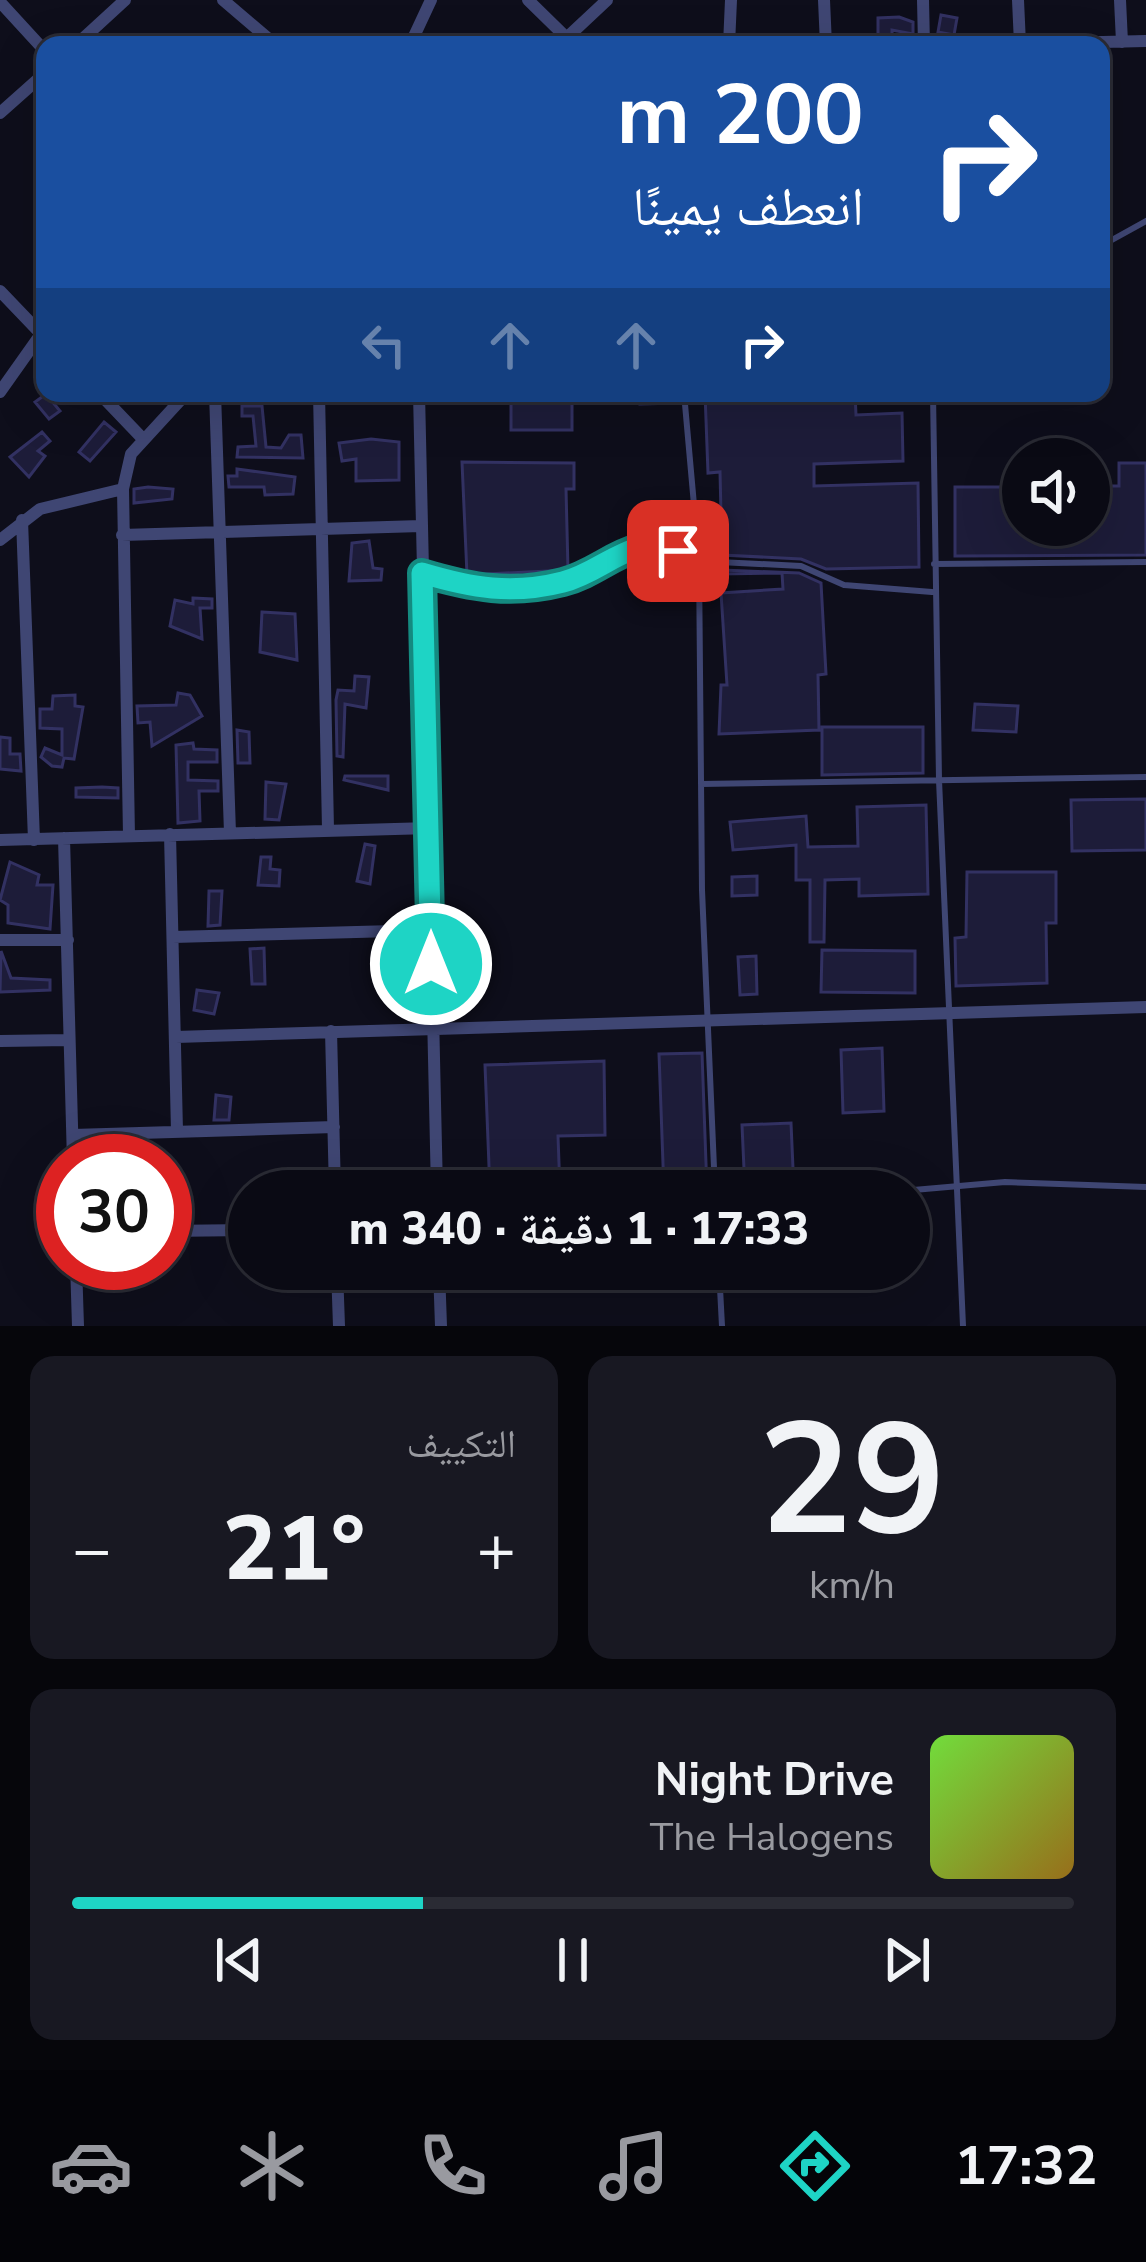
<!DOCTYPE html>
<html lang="ar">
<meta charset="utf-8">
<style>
body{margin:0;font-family:"Nunito Sans","Noto Naskh Arabic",sans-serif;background:#181822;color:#f1f3f6;direction:rtl;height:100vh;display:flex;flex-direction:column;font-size:45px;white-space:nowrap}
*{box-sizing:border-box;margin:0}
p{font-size:39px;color:#999aa0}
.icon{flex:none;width:66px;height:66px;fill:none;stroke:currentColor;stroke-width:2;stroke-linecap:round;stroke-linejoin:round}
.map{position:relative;height:1326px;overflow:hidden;direction:ltr}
.sheet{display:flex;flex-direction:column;gap:30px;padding:30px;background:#06060b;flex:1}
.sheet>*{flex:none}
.guide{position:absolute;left:36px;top:36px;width:1074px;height:366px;border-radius:24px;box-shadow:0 12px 48px #0002,0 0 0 3px #2a2b34;direction:rtl;background:#1a4fa0;color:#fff;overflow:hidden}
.buttons{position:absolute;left:1002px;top:438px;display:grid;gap:24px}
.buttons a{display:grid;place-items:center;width:108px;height:108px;border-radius:50%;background:#0a0a14;box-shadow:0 12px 48px #0002,0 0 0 3px #2a2b34;font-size:60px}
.speed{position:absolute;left:36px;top:1134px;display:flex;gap:24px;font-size:60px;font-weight:700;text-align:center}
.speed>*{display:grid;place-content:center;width:156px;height:156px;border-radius:50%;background:#0a0a14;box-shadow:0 12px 48px #0002,0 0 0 3px #2a2b34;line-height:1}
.speed .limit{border:18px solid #d22;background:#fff;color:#111}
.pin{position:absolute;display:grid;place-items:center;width:102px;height:102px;color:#fff;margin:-51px;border-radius:24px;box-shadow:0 6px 18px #0006}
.me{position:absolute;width:132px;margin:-66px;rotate:0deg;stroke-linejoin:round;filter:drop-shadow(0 0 9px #0008)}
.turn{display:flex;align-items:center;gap:42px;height:252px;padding:0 48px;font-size:54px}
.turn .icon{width:156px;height:156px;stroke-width:2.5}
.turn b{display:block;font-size:84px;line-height:102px}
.lanes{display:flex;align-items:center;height:114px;padding:0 48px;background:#0003;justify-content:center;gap:60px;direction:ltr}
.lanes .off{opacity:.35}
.big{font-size:90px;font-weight:800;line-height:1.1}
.sheet .tile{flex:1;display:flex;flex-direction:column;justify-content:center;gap:18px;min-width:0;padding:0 42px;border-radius:24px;background:#181822}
.sheet .dial{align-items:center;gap:0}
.dial b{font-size:156px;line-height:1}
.song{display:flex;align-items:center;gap:36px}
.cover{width:144px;height:144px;border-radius:18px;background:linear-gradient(135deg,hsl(100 70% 55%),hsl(40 70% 35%))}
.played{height:12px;border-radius:6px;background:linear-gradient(90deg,#1ed4c5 35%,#2a2b34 35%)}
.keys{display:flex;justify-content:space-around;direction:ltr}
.heat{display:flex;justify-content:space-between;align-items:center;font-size:66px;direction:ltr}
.sheet .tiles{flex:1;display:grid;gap:30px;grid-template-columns:1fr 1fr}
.tile:last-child{grid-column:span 2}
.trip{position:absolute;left:228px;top:1170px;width:702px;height:120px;border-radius:60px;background:#0a0a14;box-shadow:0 12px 48px #0002,0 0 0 3px #2a2b34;font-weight:800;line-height:120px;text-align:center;direction:rtl}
.dock{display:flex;height:192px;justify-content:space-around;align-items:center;background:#040408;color:#999aa0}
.dock .icon{width:84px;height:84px}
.dock .selected{color:#1ed4c5}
.dock b{font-size:54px;color:#f1f3f6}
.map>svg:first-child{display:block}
.building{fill:#1d1c39;stroke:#323162;stroke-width:3}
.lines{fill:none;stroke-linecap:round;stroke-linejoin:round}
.lane{stroke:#3f4673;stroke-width:6}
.street{stroke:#3f4673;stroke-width:12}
.route-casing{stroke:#148a80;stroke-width:30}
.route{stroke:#1ed4c5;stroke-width:21}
</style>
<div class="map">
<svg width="1146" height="1326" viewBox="0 0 1146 1326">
<rect width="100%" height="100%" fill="#0e0e1b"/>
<!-- building -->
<path class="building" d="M941,15L957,18L954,35L938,32Z
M899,17L913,22V34L892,30V36H878V18Z
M511,393H572V430H511Z
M640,393H677V403L640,404Z
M705,393H855L856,415L902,413L903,461L814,464V486L918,483L919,567L826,569L801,559L722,555L720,472L708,473Z
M46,394L60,411L49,419L35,402Z
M242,406H262L266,447L281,448L289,435H301L303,458L237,457L238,447L256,446L253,416H242Z
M104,422L116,432L90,461L79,452Z
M42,432L50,441L38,451L45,456L29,477L10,457Z
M371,439L399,442V480L356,481V459L342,461L339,443Z
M462,462L574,463V489H566L568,570L467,575Z
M1119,463H1146V555L955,556V487H1023V525H1089V486H1119Z
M237,469L295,477L293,494L265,495L264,487H229L228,476H237Z
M148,487L173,489L172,499L134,503V489Z
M369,541L373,568L382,569L381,580L349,581L352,543Z
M722,570L799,573L821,583L826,674L818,675L819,730L719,734L721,685H727L721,593L783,589L782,573L722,574Z
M193,598L212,599V608H200L202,639L170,626L175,600L193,604Z
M262,612L295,614L297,660L260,652Z
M355,676L369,677L366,708L345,704L343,757L337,756L336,700L338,690L354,691Z
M178,693L190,695L202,716L152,746L150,722L138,723L137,706L176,705Z
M75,695V706L83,707L74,759L64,758L62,767L52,766L41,757L45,748L62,755V729L40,728V709H52L53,696Z
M975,704L1018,706L1016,732L973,730Z
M822,727H923V773L822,775Z
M237,730L249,732L250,763H238Z
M0,737L10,738V754H20L21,771L0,769Z
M193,743L194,749L217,750V762H188V780L218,781V791H199L200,821L178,823L176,745Z
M345,776H388V790L344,780Z
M266,782L286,784L279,820L265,819Z
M102,787L118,788V798L76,797V788Z
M1146,799V850L1072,851L1071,800Z
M926,805L928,894L859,896V879L825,880L824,942H810V880H796V845L733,850L730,822L806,816L808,847L858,846L857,807Z
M365,844L375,846L370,884L357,881Z
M261,857H271L270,869L280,870L279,886L258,885Z
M10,862L39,875L37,885H53L50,929L8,923V905L0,900Z
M967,872H1056V923H1046L1047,983L956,986L955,938L966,937Z
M757,876V895L732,896V877Z
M209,891H222L220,925L208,926Z
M264,948L265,984H252L250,949Z
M822,950L915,951V993L821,992Z
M1,951L11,978L50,980V990L0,992Z
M756,956L757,994L740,995L738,957Z
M197,990L219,993L214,1014L194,1010Z
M882,1048L884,1111L843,1113L841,1050Z
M702,1053L707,1191H664L659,1054Z
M604,1061L605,1135L558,1136L560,1191H490L485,1065Z
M216,1095L231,1097L229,1120H214Z
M791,1123L794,1191H745L742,1125Z"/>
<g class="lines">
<!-- lane -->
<path class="lane" d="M1101,246L1146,221
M684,393L699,561L702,890L715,1191
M933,393L939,780L963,1326
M934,564L1146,562
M426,574L469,588L510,590L583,575L615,555L644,546L666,547L699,561L801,566L844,585L932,592
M701,784L1146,777
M902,1191L1005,1182L1146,1187
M719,1269L722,1326"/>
<!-- street -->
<path class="street" d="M223,0L276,45
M528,0L574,45
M824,0L826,45
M923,0L924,45
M1018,0L1020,44
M1120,0L1122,42
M0,2L45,51
M76,45L125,0
M410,45L431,0
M559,45L607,0
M729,45L731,0
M971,45L1146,41
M0,113L45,73
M0,291L45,338
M0,392L41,334
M99,393L143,439
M215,393L230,833
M319,393L328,829
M419,393L437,1191
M22,520L34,840
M122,535L421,526
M0,540L40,509L123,489
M170,834L177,1131
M129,836L123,489L131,454L187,393
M64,838L73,1161
M0,840L430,828
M173,937L431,930
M0,940H68
M331,1031L335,1191
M176,1037L1146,1007
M0,1041L69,1040
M73,1135L334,1127
M165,1231L249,1230
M76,1263L78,1326
M337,1269L339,1326
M439,1269L441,1326"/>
</g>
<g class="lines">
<defs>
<path id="route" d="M431,964L422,573C472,588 512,595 563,582C606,571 630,533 678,551"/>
</defs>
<!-- route casing -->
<use href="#route" class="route-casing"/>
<!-- route -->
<use href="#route" class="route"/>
</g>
</svg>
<div class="buttons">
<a><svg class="icon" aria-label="sound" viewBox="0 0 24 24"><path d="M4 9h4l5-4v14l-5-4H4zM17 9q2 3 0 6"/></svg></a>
</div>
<div class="speed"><div class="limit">30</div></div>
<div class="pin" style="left:678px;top:551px;background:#d93025"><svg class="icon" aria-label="arrive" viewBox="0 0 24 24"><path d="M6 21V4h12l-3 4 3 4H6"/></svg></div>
<svg class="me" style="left:431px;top:964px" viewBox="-20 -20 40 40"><circle r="17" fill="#1ed4c5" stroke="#fff" stroke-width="3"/><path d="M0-11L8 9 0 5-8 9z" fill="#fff"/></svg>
<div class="trip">17:33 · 1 دقيقة · 340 m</div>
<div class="guide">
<div class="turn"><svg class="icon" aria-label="right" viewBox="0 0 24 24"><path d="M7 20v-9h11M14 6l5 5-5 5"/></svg><div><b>200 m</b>انعطف يمينًا</div></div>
<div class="lanes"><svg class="icon off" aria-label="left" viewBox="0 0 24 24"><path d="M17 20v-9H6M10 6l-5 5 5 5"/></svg><svg class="icon off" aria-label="ahead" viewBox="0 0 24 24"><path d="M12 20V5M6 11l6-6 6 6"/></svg><svg class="icon off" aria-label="ahead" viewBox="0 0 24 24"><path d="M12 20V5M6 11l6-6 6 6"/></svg><svg class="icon" aria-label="right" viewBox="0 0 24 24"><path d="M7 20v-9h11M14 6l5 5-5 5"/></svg></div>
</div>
</div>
<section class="sheet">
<div class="tiles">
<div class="tile dial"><b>29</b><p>km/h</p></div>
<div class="tile"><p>التكييف</p>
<div class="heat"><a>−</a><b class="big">21°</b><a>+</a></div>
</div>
<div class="tile">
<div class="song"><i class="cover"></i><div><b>Night Drive</b><p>The Halogens</p></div></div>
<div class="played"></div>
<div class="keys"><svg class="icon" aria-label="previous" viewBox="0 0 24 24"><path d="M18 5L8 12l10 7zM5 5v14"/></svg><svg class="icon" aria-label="pause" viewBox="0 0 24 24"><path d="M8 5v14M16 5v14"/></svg><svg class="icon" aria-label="next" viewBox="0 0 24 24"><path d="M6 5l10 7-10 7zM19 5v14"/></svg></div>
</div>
</div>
</section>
<nav class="dock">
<b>17:32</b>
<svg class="icon selected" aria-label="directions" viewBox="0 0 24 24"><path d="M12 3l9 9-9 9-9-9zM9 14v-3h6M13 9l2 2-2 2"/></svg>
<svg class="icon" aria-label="music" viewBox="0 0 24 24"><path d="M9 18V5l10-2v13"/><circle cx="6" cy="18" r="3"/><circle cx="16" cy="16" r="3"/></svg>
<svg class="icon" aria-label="phone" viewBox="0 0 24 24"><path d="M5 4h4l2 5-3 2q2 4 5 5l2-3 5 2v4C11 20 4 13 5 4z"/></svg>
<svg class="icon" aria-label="climate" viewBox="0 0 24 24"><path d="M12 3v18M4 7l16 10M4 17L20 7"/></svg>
<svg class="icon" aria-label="car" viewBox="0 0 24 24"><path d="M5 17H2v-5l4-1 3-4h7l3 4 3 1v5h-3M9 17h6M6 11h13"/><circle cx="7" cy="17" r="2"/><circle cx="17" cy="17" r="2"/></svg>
</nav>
